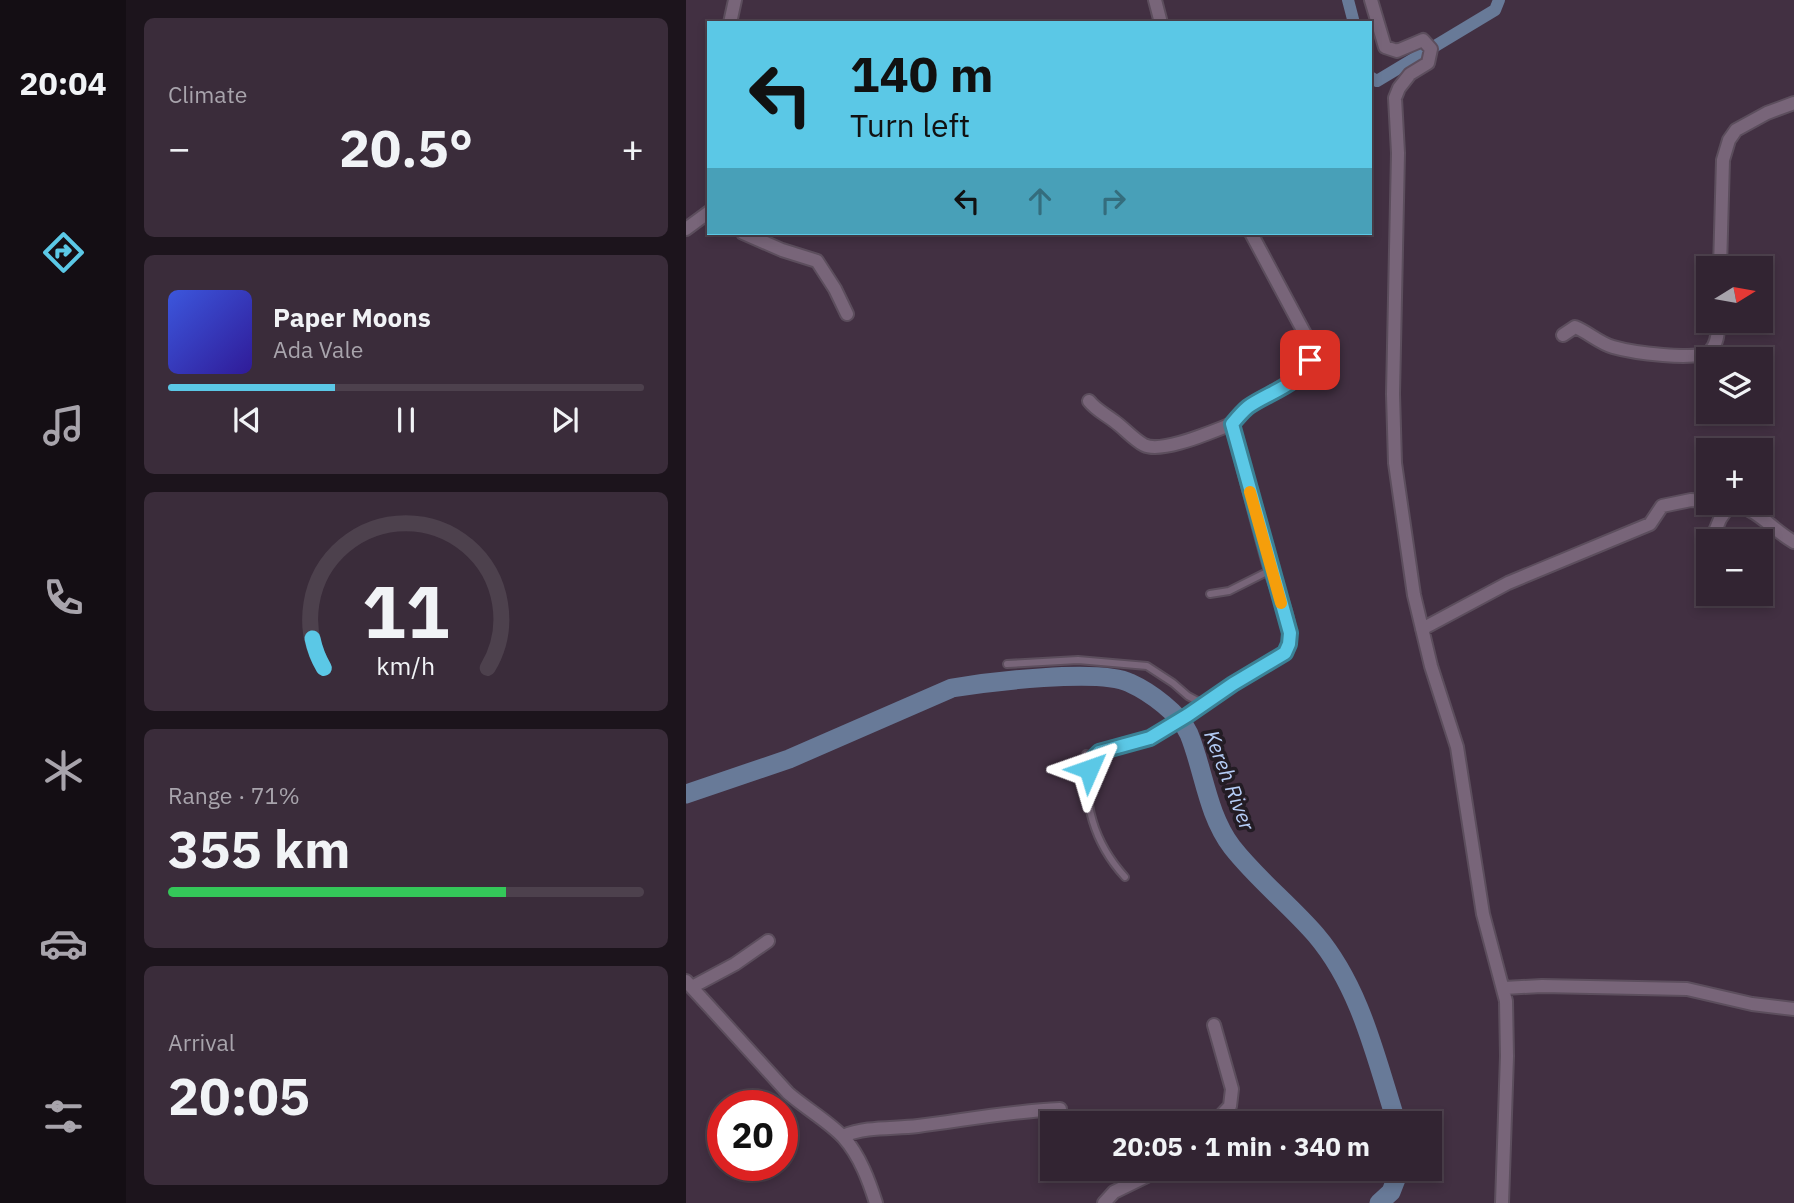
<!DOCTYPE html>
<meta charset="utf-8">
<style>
body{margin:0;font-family:"IBM Plex Sans",sans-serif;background:#3a2c3a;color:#f1f3f6;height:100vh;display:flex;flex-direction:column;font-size:26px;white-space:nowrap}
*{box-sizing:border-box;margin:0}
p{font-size:23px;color:#a8a4ac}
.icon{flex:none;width:38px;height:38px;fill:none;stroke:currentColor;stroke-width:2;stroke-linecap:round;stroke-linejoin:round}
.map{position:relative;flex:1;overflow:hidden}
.panel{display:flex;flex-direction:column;gap:18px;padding:18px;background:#1c141c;width:560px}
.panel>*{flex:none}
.hud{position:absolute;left:21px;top:21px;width:665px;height:214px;border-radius:0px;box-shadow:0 4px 10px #0003,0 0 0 2px #4d414d;background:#5bc8e6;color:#111;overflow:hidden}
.needle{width:46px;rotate:79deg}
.controls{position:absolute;left:1010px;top:256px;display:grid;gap:14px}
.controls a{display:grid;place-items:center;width:77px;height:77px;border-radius:0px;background:#322432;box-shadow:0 4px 10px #0003,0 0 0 2px #4d414d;font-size:35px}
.speed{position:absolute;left:21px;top:1090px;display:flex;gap:14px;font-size:35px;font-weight:700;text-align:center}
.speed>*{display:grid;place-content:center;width:91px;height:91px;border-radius:50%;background:#322432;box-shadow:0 4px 10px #0003,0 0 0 2px #4d414d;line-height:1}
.speed .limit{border:10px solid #d22;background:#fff;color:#111}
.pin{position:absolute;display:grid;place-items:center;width:60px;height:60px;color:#fff;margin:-30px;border-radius:14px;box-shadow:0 4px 10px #0006}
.me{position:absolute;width:77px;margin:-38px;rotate:47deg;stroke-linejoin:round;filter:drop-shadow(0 0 5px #0008)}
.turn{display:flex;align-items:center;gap:24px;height:147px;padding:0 28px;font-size:32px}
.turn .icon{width:91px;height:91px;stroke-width:2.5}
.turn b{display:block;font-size:49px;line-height:60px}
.lanes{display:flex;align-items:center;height:66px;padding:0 28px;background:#0003;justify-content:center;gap:35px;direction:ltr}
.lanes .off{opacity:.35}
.big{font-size:52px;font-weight:700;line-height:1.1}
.panel .tile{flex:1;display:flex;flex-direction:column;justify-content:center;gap:10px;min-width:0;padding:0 24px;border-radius:10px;background:#3a2c3a}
.panel .dial{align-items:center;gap:0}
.dial svg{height:182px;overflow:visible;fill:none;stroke:#4d414d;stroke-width:7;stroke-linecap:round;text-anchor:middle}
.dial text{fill:#f1f3f6;stroke:none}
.song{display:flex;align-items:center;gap:21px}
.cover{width:84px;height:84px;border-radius:10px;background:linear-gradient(135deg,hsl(230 70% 55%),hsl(250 70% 35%))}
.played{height:7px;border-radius:4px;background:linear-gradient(90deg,#5bc8e6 35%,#4d414d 35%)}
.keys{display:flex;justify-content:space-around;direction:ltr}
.heat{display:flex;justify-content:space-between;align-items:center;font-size:38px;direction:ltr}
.charge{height:10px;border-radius:5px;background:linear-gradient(90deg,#34c759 71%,#4d414d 0)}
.trip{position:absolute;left:354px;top:1111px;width:402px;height:70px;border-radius:0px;background:#322432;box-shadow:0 4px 10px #0003,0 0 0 2px #4d414d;font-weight:700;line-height:70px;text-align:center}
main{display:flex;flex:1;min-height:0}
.tab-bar{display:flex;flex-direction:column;width:126px;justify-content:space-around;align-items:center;background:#140e14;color:#a8a4ac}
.tab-bar .icon{width:49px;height:49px}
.tab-bar .on{color:#5bc8e6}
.tab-bar b{font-size:32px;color:#f1f3f6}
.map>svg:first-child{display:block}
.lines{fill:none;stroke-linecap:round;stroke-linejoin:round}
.canal{stroke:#687a98;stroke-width:12}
.river{stroke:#687a98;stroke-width:19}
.lane-casing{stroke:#5c4e5d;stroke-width:10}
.street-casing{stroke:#5c4e5d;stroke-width:16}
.lane{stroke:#786579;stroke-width:6}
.street{stroke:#786579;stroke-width:12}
.route-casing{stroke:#3b8296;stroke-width:18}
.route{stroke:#5bc8e6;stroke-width:12}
.slow{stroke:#f59e0b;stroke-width:12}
.labels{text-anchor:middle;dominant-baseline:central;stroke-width:7;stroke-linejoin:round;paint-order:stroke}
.water-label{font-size:21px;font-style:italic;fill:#b6cef8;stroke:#231c24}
</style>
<main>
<nav class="tab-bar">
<b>20:04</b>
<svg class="icon on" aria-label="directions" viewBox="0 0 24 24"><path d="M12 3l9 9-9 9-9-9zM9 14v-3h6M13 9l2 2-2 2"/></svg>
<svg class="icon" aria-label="music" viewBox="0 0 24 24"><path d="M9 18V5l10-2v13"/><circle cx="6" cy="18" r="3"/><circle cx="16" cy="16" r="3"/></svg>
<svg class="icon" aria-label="phone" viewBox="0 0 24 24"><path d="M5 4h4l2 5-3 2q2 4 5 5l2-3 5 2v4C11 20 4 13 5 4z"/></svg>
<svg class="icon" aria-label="climate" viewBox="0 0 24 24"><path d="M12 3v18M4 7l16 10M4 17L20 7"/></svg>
<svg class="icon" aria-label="car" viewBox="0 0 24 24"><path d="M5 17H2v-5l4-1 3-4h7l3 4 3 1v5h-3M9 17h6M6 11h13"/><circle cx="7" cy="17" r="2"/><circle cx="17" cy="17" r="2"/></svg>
<svg class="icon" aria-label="filters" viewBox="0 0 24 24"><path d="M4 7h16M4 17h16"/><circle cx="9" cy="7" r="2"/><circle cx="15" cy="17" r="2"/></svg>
</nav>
<section class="panel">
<div class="tile"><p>Climate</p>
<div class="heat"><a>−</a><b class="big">20.5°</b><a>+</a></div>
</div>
<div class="tile">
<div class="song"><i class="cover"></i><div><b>Paper Moons</b><p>Ada Vale</p></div></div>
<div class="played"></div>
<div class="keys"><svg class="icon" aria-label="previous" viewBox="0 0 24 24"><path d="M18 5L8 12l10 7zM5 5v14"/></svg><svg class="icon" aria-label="pause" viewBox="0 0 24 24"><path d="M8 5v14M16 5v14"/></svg><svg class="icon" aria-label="next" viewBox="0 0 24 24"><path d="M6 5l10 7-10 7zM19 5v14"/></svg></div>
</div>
<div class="tile dial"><svg viewBox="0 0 100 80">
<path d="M14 69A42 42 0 1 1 86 69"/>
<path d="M14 69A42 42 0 0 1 9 56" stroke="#5bc8e6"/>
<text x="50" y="56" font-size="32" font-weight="700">11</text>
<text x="50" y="72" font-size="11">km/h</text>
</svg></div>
<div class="tile"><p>Range · 71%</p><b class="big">355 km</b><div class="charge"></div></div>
<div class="tile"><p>Arrival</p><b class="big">20:05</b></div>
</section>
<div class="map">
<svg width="1108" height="1203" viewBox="0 0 1108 1203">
<rect width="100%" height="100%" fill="#423042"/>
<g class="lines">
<!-- canal -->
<path class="canal" d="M662,0L668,23
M684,77L691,81L809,10L813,0"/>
<!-- river -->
<path class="river" d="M0,794L103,759L266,688C302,682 414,668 444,683C464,692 494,714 503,734C518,771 521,814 546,847C571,879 604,905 630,935C675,988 690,1059 711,1124
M693,1203L705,1192L714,1169"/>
<defs>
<path id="lane" d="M524,594L543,591L585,570
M321,664L392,660L461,666L487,683L502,696L517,704L599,653L603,644
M400,754L408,757L420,749L464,738L517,704
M408,757C392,799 410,845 439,877"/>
<path id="street" d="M469,0L475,23
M685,0L699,47L711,51L737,40L745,49L742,63L724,74L713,88L709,98L712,153L707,394L709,463L728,595L745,666L771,747L797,914L820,1001L821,1056L816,1203
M44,23L49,0
M0,229L23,212
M57,233L96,250L131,261L149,289L161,314
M565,233L619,334L624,350L621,368L611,377L559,409L546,424C559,473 571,522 585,571C592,594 606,619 603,644
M1034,268L1037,160L1043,140L1050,130L1081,113L1108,103
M877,335L889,327C902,332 913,343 927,347C944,352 1011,362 1024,351C1032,344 1032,330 1033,320
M403,401C410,410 419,414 428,421C438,428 447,439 458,445C476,454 527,431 546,424
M1033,502C1072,505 1079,525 1108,542
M1025,541L1034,519L1045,503
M736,629L822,583L964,524L976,506L1005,500L1022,501
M0,981L102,1093C119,1108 145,1123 158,1138C174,1156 183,1181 190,1203
M6,987L49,964L82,941
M818,988L856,986L1001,989L1066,1004L1108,1009
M527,1124L544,1106L546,1089L528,1025
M157,1136C181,1126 207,1129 232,1126C279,1120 327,1111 374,1109
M418,1203L428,1192L475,1169"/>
</defs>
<!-- lane casing -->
<use href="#lane" class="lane-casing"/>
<!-- street casing -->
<use href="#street" class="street-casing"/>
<!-- lane -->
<use href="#lane" class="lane"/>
<!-- street -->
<use href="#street" class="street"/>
</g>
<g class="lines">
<defs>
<path id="route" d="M403,769L408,757L413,752L464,738L502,715L547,684L599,653L603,644L604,633L546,424C551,418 556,412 562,407C581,393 616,384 624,360"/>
</defs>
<!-- route casing -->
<use href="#route" class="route-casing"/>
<!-- route -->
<use href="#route" class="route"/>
<!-- slow -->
<path class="slow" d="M564,492L595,603"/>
</g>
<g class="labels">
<!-- water labels -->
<g class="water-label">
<text transform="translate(544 780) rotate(69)">Kereh River</text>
</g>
</g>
</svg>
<div class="controls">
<a><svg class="needle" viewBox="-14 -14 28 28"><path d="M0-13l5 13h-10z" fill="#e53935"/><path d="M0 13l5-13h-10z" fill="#a8a4ac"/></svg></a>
<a><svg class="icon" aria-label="layers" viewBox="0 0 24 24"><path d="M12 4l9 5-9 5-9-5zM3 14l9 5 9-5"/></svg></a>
<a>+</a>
<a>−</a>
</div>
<div class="speed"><div class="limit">20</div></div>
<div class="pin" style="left:624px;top:360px;background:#d93025"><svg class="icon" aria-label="arrive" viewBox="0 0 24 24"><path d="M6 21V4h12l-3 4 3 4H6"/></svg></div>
<svg class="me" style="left:403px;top:769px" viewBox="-20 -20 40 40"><path d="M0-17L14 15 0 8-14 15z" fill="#5bc8e6" stroke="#fff" stroke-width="4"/></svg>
<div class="trip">20:05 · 1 min · 340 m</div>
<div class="hud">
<div class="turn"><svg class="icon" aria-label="left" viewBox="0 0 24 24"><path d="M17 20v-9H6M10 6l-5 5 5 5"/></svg><div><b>140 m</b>Turn left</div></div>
<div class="lanes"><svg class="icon" aria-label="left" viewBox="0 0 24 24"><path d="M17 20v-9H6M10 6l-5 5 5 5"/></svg><svg class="icon off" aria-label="ahead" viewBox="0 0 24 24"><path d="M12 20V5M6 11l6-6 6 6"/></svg><svg class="icon off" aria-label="right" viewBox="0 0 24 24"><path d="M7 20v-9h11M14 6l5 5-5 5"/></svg></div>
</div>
</div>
</main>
